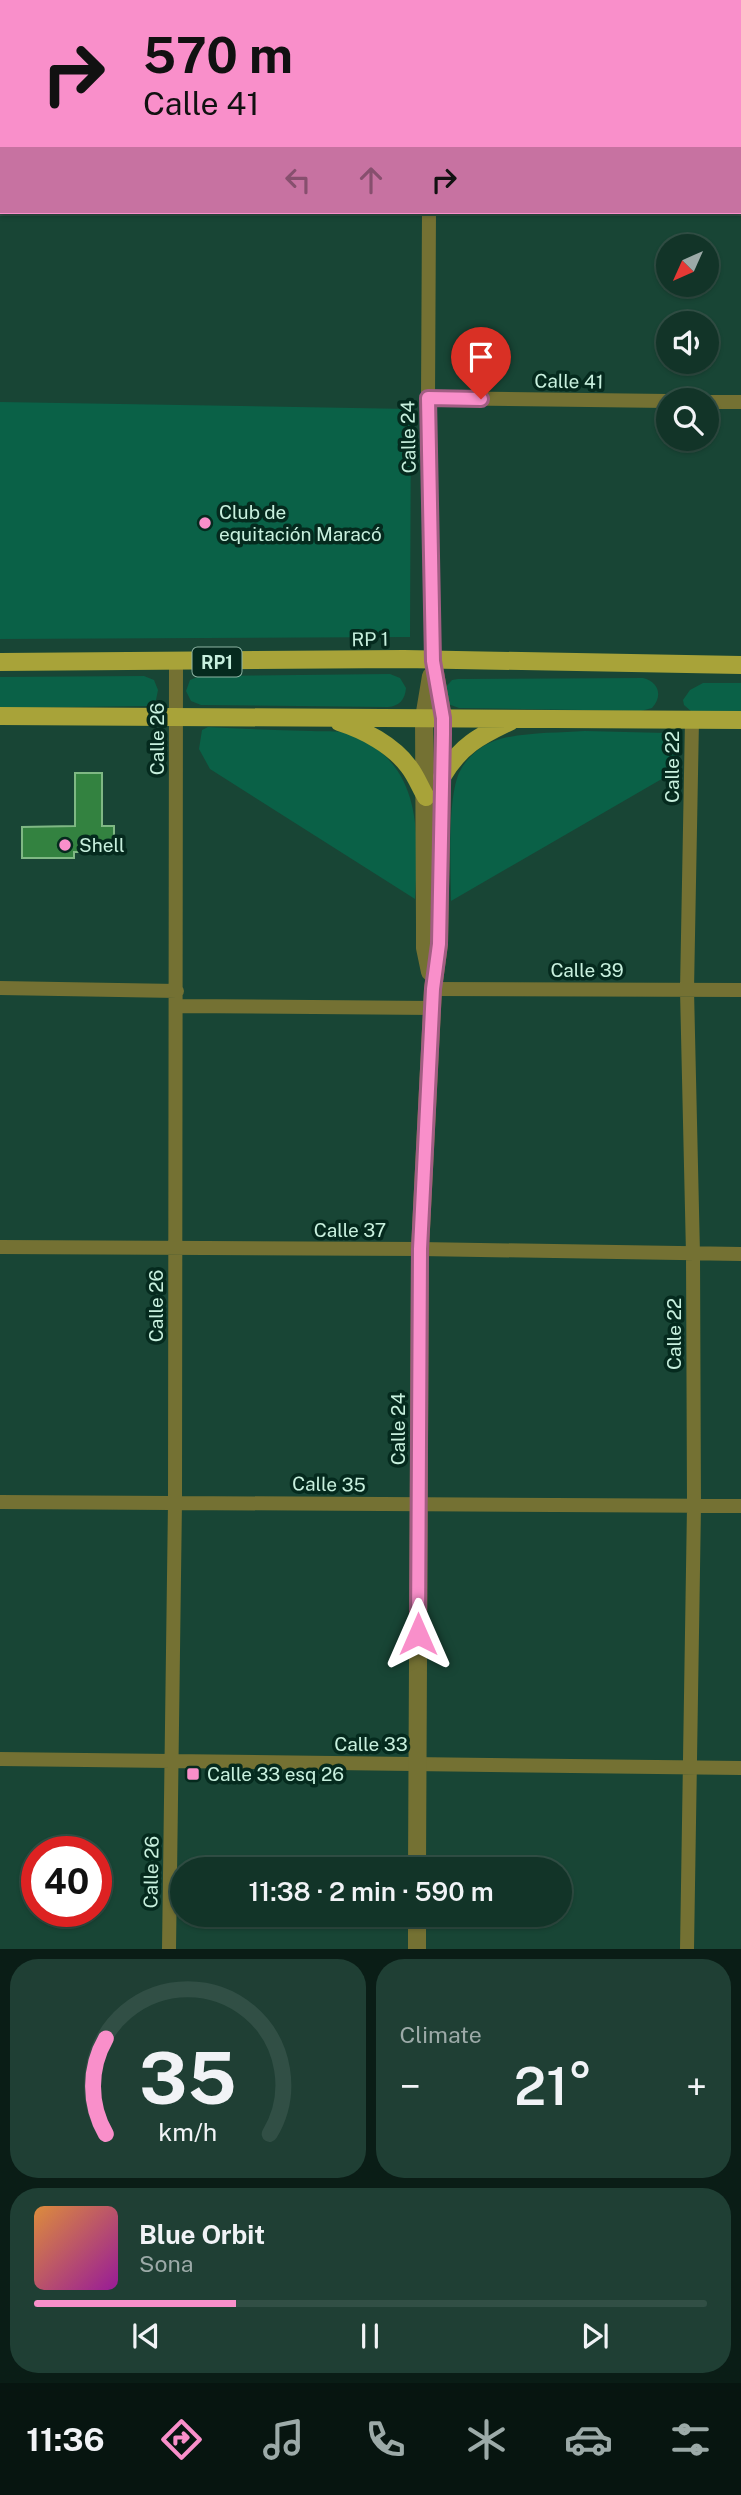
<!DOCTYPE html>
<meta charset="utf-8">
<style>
body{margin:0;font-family:"Public Sans",sans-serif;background:#1f3f34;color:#f1f3f6;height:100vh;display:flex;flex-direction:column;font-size:26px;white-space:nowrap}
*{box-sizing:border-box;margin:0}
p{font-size:23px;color:#9caaa8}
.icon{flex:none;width:38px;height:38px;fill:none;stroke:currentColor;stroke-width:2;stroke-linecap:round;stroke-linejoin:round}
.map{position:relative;height:1949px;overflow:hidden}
.side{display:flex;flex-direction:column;gap:10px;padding:10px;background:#0a1d16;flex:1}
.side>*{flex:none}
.hud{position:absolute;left:0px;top:0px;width:742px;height:214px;box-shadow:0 2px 5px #0004,0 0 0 2px #314f45;background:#f98fca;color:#111;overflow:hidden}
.needle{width:46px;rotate:225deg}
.tools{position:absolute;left:656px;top:234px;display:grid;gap:14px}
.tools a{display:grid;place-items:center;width:63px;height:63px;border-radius:50%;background:#123428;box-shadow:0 2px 5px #0004,0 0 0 2px #314f45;font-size:35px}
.speed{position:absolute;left:21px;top:1836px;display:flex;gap:14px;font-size:35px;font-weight:700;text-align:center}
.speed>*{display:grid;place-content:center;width:91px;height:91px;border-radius:50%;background:#123428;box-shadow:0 2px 5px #0004,0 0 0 2px #314f45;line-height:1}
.speed .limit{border:10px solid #d22;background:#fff;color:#111}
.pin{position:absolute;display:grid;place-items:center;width:60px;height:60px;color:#fff;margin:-72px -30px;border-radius:50% 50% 50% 0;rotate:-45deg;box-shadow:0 0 7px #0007}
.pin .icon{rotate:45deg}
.me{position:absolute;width:77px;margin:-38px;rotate:0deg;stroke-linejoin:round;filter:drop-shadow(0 0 5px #0008)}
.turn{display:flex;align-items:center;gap:24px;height:147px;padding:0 28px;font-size:32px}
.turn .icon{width:91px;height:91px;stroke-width:2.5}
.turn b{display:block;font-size:49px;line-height:60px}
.lanes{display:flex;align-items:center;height:66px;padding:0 28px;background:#0003;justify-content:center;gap:35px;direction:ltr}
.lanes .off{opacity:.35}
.big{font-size:52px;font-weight:600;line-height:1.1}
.side .tile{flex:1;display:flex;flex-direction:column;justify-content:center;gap:10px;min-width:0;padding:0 24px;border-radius:28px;background:#1f3f34}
.side .dial{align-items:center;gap:0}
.dial svg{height:182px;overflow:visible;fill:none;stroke:#314f45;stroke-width:7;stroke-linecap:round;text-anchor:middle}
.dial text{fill:#f1f3f6;stroke:none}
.song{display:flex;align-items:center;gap:21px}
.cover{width:84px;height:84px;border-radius:10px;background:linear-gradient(135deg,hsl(30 70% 55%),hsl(300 70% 35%))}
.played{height:7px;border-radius:4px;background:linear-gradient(90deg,#f98fca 30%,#314f45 30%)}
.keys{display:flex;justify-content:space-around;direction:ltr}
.heat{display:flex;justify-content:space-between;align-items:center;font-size:38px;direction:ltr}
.side .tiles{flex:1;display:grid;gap:10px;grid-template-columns:1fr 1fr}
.tile:last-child{grid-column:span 2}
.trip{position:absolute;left:170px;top:1857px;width:402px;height:70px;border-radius:35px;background:#123428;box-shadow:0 2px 5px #0004,0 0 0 2px #314f45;font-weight:600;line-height:70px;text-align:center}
.tabs{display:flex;height:112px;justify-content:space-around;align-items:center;background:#071510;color:#9caaa8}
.tabs .icon{width:49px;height:49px}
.tabs .selected{color:#f98fca}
.tabs b{font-size:32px;color:#f1f3f6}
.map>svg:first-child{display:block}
.built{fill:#205341}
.green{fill:#0a6147}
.building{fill:#338240;stroke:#7fb884;stroke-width:2}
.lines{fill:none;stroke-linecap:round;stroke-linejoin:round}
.minor{stroke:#747133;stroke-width:14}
.tertiary{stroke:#747133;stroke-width:18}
.primary{stroke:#a8a339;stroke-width:18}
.route-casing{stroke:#a25d83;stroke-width:18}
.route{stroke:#f98fca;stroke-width:12}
.poi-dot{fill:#f98fca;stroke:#052a1e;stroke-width:2.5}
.labels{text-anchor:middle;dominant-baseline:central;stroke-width:7;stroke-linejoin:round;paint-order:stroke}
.shield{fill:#052a1e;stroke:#8eb5a4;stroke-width:2}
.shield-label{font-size:18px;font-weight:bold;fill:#c8f0de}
.street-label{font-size:19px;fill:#c8f0de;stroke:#052a1e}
.poi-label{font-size:19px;fill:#c8f0de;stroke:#052a1e;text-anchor:start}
</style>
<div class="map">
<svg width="741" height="1949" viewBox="0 0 741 1949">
<rect width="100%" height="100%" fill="#184535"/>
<!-- built -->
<path class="built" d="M0,0H414L2,2V64Z"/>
<!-- green -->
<path class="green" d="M0,402L411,409L410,637L0,639Z
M390,674L400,678L406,688C405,700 399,706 388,707L201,705L191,701L186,691L190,680L200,676Z
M144,676L154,680L158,690L156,700L148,706L0,708V677Z
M643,678C659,682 663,696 652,708L641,711L459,708L448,704L445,688L452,680L458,679Z
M703,683H741V713L692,712L684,705L683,700L690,690Z
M208,727C243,729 277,730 311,731C323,732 338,730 349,734C423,762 419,833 415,899L210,769L199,749L202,730Z
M585,731L666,733C679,740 677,755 679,769L451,901C451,869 447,801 459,773C466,758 479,747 494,741C520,732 557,733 585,731Z"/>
<!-- building -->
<path class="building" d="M75,773H102V826H114V852H74V858H22V827L75,826Z"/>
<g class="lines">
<!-- minor -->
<path class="minor" d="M431,2V0
M740,165H741
M429,212L428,398L433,661
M428,398L668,401
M707,402H741
M0,988L177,991
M433,989L741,990
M177,1006L433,1008
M0,1247L420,1249L741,1254
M0,1502L741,1506
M0,1759L741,1768
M169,1949L175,1502L176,662
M687,1949L694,1506L693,1254L687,990L692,720"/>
<!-- tertiary -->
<path class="tertiary" d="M430,972L425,948V926L424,718L431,676
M417,1869L420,1249L433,989L439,944L442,777L443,718L433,661
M417,1949V1914"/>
<!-- primary -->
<path class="primary" d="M0,662L404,659L741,665
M0,716L741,720
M339,722C364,730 393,745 409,767C416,776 420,787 426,797
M442,777C460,746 479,736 511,721"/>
</g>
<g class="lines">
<defs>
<path id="route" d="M418,1634L420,1249L433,989L439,944L443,734V718L433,661L428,398L481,399"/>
</defs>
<!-- route casing -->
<use href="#route" class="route-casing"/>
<!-- route -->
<use href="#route" class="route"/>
</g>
<!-- markers -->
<g class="poi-dot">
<circle cx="205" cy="523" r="7"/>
<circle cx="65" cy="845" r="7"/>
<rect x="186" y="1767" width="14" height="14" rx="3.5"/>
</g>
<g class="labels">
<!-- shield labels -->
<rect class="shield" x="192.5" y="647.5" width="49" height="29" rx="5"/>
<g class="shield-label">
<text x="217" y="662">RP1</text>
</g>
<!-- street labels -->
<g class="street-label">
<text transform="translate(569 381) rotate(1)">Calle 41</text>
<text transform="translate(408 437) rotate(-91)">Calle 24</text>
<text transform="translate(370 639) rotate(-1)">RP 1</text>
<text transform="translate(157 739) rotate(-90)">Calle 26</text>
<text transform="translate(672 767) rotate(-90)">Calle 22</text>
<text x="587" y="970">Calle 39</text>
<text x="350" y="1230">Calle 37</text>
<text transform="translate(156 1306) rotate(-90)">Calle 26</text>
<text transform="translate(674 1334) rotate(-90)">Calle 22</text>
<text transform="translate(398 1429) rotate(-90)">Calle 24</text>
<text transform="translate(329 1484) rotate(1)">Calle 35</text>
<text x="371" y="1744">Calle 33</text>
<text transform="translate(151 1872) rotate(-89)">Calle 26</text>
</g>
<!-- poi labels -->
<g class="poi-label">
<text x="219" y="512">Club de<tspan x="219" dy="22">equitación Maracó</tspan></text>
<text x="79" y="845">Shell</text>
<text x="207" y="1774">Calle 33 esq 26</text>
</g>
</g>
</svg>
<div class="tools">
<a><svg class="needle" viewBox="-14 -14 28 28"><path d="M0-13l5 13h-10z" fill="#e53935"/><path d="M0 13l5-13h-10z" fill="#9caaa8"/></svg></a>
<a><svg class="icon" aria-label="sound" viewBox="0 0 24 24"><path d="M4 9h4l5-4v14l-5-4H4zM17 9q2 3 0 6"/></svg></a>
<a><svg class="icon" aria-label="search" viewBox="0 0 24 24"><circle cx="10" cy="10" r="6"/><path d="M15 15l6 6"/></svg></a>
</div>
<div class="speed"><div class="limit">40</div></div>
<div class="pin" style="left:481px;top:399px;background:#d93025"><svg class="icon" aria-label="arrive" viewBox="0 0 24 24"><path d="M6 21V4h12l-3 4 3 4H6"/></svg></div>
<svg class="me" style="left:418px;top:1634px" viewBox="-20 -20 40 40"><path d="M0-17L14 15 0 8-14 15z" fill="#f98fca" stroke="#fff" stroke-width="4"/></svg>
<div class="trip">11:38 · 2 min · 590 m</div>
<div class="hud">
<div class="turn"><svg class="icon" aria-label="right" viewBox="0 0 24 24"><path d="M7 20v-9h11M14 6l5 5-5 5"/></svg><div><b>570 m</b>Calle 41</div></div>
<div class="lanes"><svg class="icon off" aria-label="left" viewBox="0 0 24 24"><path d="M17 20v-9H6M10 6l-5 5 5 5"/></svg><svg class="icon off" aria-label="ahead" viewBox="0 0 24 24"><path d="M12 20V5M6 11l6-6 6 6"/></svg><svg class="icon" aria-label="right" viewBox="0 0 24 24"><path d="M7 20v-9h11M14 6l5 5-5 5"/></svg></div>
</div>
</div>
<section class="side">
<div class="tiles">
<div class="tile dial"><svg viewBox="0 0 100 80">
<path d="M14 69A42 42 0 1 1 86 69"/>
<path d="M14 69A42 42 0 0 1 14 27" stroke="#f98fca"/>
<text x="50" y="56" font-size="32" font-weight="700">35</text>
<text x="50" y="72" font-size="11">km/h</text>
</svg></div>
<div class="tile"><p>Climate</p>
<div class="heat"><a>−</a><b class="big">21°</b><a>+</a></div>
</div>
<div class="tile">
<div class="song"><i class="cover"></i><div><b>Blue Orbit</b><p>Sona</p></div></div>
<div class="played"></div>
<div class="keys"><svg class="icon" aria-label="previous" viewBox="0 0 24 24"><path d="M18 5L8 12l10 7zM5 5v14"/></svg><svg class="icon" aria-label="pause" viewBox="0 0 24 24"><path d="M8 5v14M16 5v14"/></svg><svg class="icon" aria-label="next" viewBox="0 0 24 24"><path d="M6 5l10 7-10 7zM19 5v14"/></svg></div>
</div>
</div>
</section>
<nav class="tabs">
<b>11:36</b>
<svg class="icon selected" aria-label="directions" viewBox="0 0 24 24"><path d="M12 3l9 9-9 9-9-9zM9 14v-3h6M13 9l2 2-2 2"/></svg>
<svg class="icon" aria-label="music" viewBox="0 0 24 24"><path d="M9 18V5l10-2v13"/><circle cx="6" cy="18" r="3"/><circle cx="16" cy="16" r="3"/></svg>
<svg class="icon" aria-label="phone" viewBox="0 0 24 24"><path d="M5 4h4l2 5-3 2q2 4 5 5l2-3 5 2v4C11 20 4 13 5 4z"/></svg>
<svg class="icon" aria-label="climate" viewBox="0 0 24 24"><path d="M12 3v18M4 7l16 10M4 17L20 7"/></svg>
<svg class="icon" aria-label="car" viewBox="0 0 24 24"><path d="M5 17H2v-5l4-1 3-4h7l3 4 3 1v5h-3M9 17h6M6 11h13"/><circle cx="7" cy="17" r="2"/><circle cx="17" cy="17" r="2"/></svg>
<svg class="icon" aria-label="filters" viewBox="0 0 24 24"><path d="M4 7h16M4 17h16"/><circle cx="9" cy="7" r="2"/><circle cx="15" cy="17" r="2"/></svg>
</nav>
